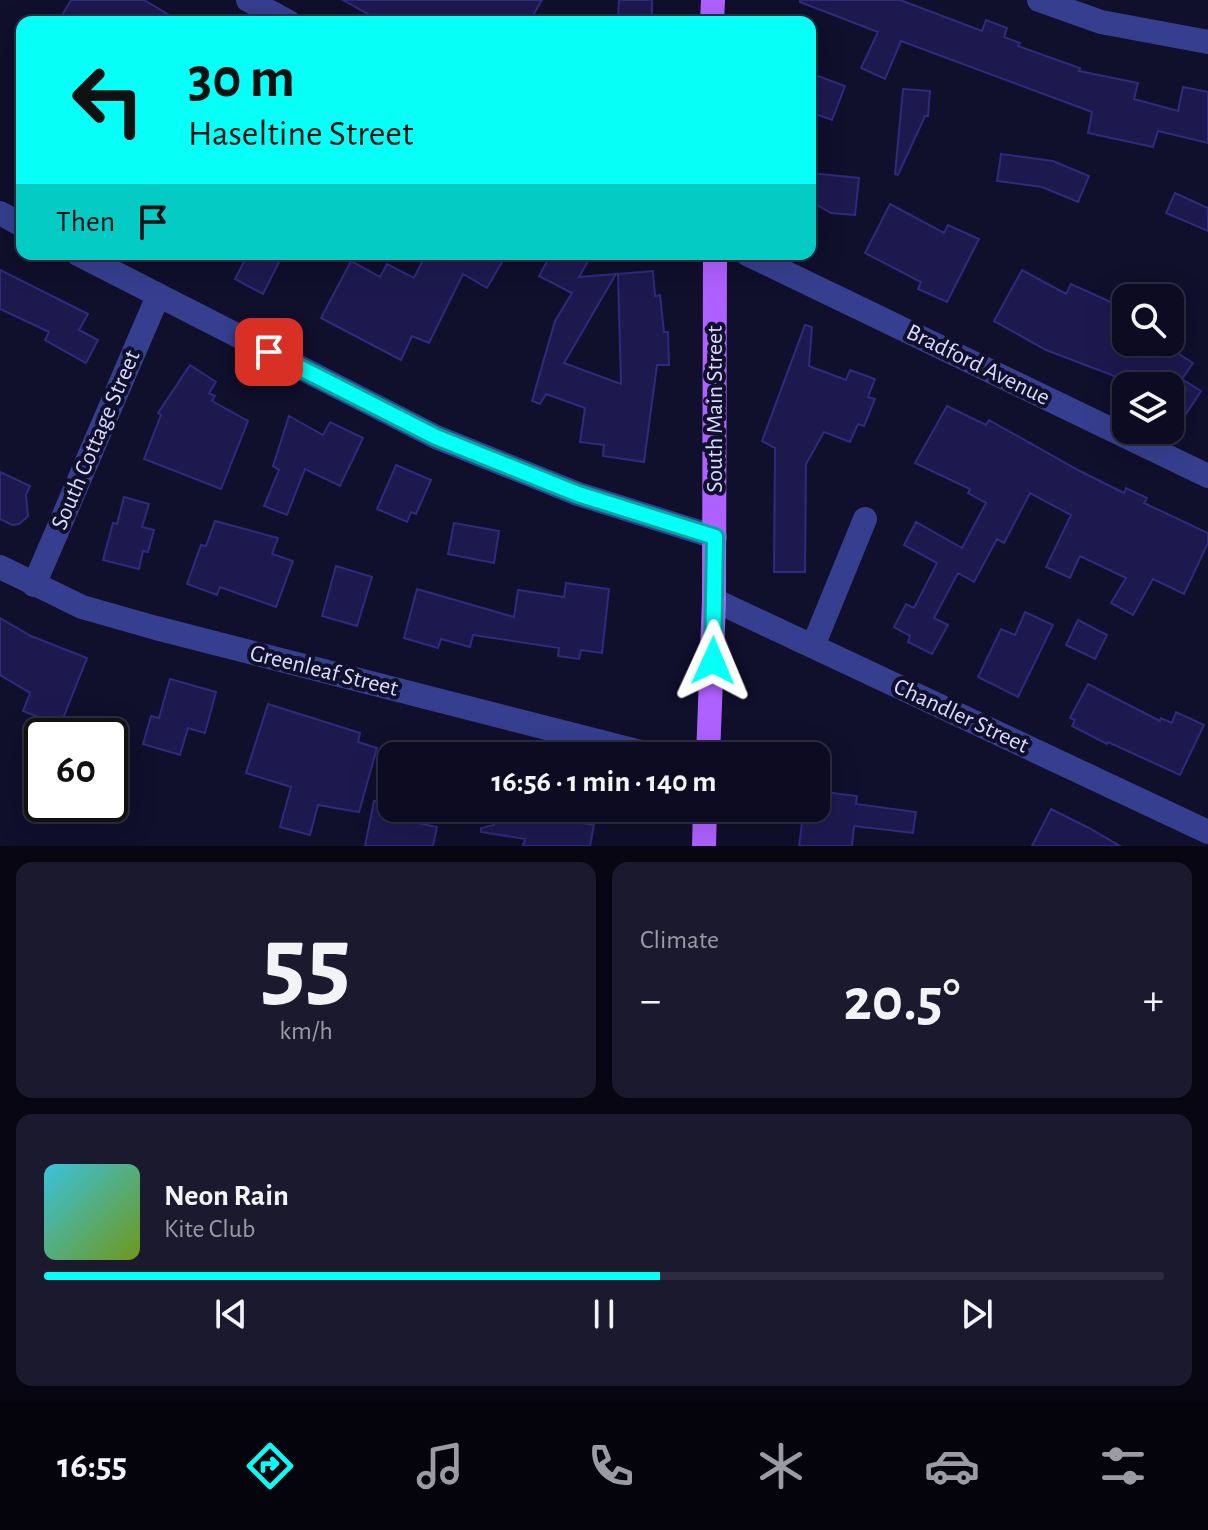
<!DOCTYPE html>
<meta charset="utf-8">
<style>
body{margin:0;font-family:"Alegreya Sans",sans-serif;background:#1a192e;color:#f1f3f6;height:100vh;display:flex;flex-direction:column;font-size:30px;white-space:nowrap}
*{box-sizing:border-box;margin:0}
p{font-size:26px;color:#9a9ba5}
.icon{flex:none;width:44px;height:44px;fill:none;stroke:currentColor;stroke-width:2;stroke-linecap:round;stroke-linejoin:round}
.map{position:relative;height:846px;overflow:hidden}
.side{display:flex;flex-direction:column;gap:16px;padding:16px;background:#070612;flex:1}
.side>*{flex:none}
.top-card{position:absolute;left:16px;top:16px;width:800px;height:244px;border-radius:16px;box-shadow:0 8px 32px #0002,0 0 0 2px #2c2b3f;background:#06fff7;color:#111;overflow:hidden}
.buttons{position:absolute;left:1112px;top:284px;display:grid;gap:16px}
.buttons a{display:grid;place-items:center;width:72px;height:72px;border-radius:16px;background:#0c0b21;box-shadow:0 8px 32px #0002,0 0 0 2px #2c2b3f;font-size:40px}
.speed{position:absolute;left:24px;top:718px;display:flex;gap:16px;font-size:40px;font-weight:700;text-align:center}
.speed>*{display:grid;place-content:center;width:104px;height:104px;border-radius:50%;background:#0c0b21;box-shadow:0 8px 32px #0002,0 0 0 2px #2c2b3f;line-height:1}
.speed .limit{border:4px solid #111;border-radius:12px;background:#fff;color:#111}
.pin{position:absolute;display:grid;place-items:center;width:68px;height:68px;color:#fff;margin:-34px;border-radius:16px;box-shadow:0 4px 12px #0006}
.me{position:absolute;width:88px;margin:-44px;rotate:1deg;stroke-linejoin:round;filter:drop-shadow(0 0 6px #0008)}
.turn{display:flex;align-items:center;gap:28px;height:168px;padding:0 40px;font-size:36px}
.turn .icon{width:104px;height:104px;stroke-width:2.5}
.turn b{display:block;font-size:56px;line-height:68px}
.then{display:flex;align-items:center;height:76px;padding:0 40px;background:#0003;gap:16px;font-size:30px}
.big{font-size:60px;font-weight:600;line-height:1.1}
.side .card{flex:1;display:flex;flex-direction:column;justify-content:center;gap:12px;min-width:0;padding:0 28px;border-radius:16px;background:#1a192e}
.side .dial{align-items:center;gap:0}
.dial b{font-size:104px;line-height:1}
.song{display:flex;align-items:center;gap:24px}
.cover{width:96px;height:96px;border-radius:12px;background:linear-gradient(135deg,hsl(190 70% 55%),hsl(80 70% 35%))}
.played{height:8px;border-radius:4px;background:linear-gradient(90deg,#06fff7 55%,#2c2b3f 55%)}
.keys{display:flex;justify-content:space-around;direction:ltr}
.heat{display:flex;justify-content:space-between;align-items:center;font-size:44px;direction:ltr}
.side .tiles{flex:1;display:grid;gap:16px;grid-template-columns:1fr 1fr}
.card:last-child{grid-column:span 2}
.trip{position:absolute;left:378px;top:742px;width:452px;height:80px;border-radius:16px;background:#0c0b21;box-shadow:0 8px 32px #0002,0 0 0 2px #2c2b3f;font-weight:600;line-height:80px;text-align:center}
.tabs{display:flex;height:128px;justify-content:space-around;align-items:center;background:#05040d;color:#9a9ba5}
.tabs .icon{width:56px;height:56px}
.tabs .active{color:#06fff7}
.tabs b{font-size:36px;color:#f1f3f6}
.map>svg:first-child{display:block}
.building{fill:#1d194f;stroke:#2f2a7d;stroke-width:2}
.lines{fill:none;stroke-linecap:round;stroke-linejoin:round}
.minor{stroke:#363f8f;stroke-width:24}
.major{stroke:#af61ff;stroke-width:24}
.route-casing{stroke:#04a6a1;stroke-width:20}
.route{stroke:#06fff7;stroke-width:14}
.labels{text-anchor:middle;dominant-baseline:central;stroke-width:8;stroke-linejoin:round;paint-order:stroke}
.street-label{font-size:24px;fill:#dadbff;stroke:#100f2c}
</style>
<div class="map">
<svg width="1208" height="846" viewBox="0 0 1208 846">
<rect width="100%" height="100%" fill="#100f2c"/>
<!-- building -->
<path class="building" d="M71,0H144L181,22H58Z
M343,0H542L529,22H382Z
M619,0H652V22L618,21Z
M800,0H900L982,31L986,20L1007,28L1004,37L1020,43L1018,46L1080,68L1079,71L1138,83L1134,99L1178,111L1183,87L1208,92V143L1158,131L1153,147L1088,133L1092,112L901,41L885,79L861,68L878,32L800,2Z
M810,73L845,86L832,120L810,112Z
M903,89L930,91L928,116H925L898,175L895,174Z
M1001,154L1053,161L1089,176L1078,202L1042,187L997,181Z
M810,173L859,178L855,215L831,213L810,201Z
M1175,193L1208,208V231L1166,213Z
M890,204L944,233L948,225L979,239L947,302L918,289L921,282L865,253Z
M248,254H283L263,294L235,279Z
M426,254H488L502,262L487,288L463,274L429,343L412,336L401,360L321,318L351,261L380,277L387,264L414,278Z
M551,254H592L579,277L616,274L564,363L621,384L618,274L653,271L655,296L660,295L664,332H668L669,365H657L644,462L603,456L604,445L580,442L585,408L546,394L540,404L532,401L555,321L572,293L539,276Z
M0,270L88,314L79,330L98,340L86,363L45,340L49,332L0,309Z
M1022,270L1066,294L1071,284L1126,309V342H1160L1193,363L1182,379L1201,391L1184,417L1170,408V386H1112L1117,377L1046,350L994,321Z
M805,325L812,327L809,366L846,380L850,370L875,379L868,397L875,399L864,426L858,424L850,442L824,432L806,464L805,572H774L775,448L762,441Z
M190,365L216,382L209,393L215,396L212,401L248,421L221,489L144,459L161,415L158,413Z
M947,406L986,425L989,420L1078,470L1124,493L1126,488L1147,498L1144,503L1208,533V543L1184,594L1153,579L1133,615L1111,603L1126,578L1080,556L1070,578L1046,567L1071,515L1030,493L1004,543L997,539L974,582L958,573L934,618L948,625L932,654L908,642L910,636L894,627L906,604L914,608L937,563L904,545L916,522L962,548L986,503L968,493L970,489L915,463Z
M289,416L323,435L330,422L363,438L340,486L305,469L287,515L264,506L279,470L273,466Z
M396,465L431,480L416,514L411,512L407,522L377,509Z
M0,472L30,486L26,495L28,516L19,524L12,525L0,519Z
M124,497L149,504L142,527L154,530L148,552L143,551L139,569L103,560L113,523L117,524Z
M215,521L278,538L272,554L293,561L276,607L220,587L217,595L187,584L201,545L206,546Z
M454,523L499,531L494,563L448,554Z
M336,566L372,577L357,626L322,616Z
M566,583L609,589L602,653L581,650L579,659L558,656L559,648L473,635L470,647L441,639L438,648L404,638L417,589L514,617L518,590L564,597Z
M1025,612L1053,625L1018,697L978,677L1001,629L1015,635Z
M0,618L31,636L87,658L60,726L23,711L30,693L0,675Z
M1078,620L1107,635L1095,659L1066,645Z
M170,679L216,692L205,733L188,728L180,755L143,744L151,716L159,718Z
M1088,684L1160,721L1161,718L1172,723L1176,712L1204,725L1180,775L1108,742L1107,744L1072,726L1075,720L1070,718Z
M268,704L360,733L358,742L377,748L359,812L318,805L310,835L280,827L291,787L246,773Z
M816,791L857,796L856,804L916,812L913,833L854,826L852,846H799L804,808H816Z
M374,801L392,804V808L414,809L412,822L437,827L433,846H365Z
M497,808H525L523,820L560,814L565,820L594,825L590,846H523L525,839L481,832V828L494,825Z
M1051,809L1089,828L1120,846H1032Z"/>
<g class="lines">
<!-- minor -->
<path class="minor" d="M248,0L289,22
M1039,0L1101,22L1208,42
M0,213L22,225
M78,254L436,437L578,494L715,537
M747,254L1208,476
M0,567L82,607L156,628L656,756
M34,585L158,296
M714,600L1208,832
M813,646L865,519"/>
<!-- major -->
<path class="major" d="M712,22L713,0
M708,756L714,600L715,254
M704,846L705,808"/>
</g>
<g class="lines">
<defs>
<path id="route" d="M269,352L436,437L578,494L715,537L713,661"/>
</defs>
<!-- route casing -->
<use href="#route" class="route-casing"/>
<!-- route -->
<use href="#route" class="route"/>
</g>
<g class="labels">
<!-- street labels -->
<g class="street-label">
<text transform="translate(978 365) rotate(26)">Bradford Avenue</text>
<text transform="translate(715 409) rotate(-90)">South Main Street</text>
<text transform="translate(96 440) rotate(-67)">South Cottage Street</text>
<text transform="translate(324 671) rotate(14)">Greenleaf Street</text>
<text transform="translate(961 716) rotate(25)">Chandler Street</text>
</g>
</g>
</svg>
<div class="buttons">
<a><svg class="icon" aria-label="search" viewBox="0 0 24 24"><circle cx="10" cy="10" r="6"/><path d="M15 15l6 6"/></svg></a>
<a><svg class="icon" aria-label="layers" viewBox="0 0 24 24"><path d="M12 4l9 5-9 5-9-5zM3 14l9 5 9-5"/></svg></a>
</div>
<div class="speed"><div class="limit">60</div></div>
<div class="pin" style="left:269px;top:352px;background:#d93025"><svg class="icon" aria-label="arrive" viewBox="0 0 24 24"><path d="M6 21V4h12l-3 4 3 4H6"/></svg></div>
<svg class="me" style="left:713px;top:661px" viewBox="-20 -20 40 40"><path d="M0-17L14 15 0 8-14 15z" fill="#06fff7" stroke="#fff" stroke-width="4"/></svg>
<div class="trip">16:56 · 1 min · 140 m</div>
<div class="top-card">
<div class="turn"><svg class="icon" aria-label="left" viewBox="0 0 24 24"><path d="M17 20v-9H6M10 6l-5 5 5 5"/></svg><div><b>30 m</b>Haseltine Street</div></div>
<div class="then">Then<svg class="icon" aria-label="arrive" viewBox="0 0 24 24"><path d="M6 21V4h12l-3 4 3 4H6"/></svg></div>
</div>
</div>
<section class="side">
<div class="tiles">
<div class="card dial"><b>55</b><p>km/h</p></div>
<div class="card"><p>Climate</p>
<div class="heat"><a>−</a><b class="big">20.5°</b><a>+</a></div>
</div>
<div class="card">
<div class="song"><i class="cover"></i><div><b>Neon Rain</b><p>Kite Club</p></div></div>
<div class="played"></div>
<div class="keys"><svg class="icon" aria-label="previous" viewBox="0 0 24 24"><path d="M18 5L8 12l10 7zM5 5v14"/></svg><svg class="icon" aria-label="pause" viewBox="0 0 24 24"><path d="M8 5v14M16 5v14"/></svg><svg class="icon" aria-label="next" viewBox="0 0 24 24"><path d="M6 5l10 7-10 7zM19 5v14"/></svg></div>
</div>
</div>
</section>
<nav class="tabs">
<b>16:55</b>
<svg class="icon active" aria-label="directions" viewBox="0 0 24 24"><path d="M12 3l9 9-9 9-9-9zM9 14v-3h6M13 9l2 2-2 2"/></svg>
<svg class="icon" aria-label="music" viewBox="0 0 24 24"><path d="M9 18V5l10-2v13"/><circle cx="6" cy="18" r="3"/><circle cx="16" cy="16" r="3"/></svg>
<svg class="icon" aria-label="phone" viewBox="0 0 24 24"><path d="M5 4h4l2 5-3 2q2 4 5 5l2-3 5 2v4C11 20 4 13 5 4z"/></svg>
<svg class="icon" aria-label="climate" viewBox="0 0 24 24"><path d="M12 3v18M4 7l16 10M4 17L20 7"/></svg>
<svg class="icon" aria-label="car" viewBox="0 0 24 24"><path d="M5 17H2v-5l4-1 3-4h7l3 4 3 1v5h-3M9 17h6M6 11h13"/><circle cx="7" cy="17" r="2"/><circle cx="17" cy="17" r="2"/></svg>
<svg class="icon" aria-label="filters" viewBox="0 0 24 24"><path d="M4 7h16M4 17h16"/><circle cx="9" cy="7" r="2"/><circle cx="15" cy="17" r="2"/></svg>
</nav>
